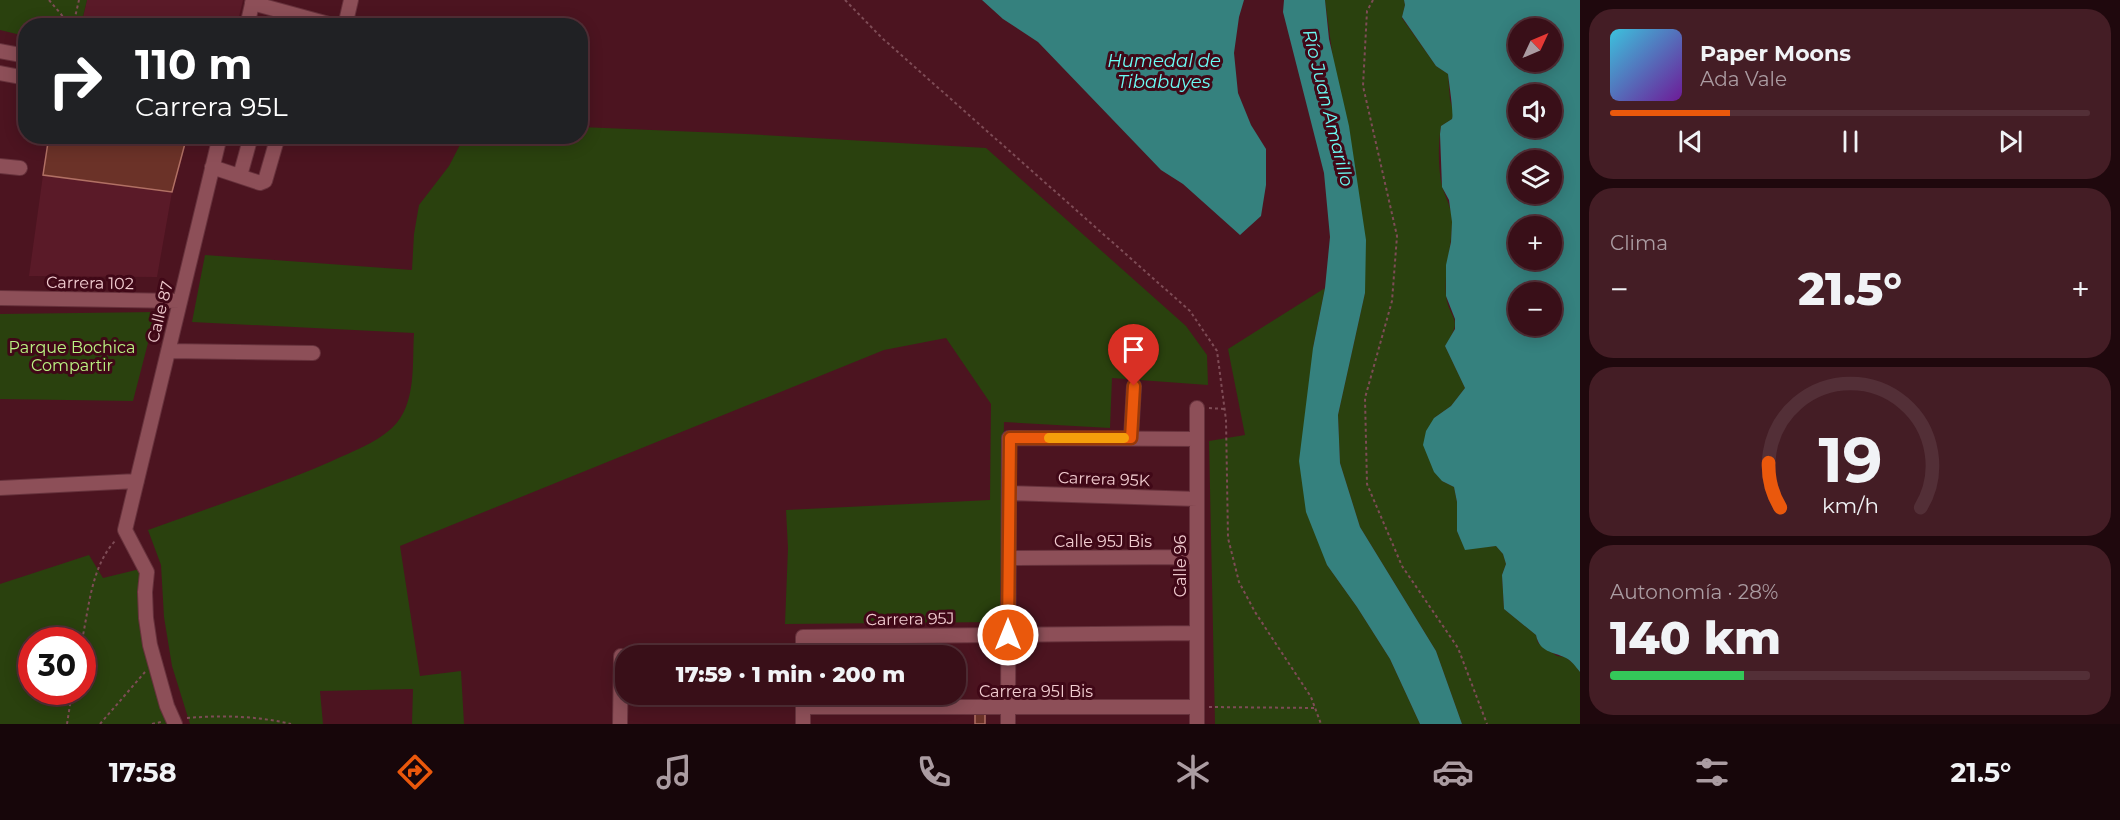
<!DOCTYPE html>
<html lang="es">
<meta charset="utf-8">
<style>
body{margin:0;font-family:Montserrat,sans-serif;background:#441d25;color:#f1f3f6;height:100vh;display:flex;flex-direction:column;font-size:22px;white-space:nowrap}
*{box-sizing:border-box;margin:0}
p{font-size:20px;color:#ab9ca2}
.icon{flex:none;width:33px;height:33px;fill:none;stroke:currentColor;stroke-width:2;stroke-linecap:round;stroke-linejoin:round}
.map{position:relative;flex:1;overflow:hidden}
.sheet{display:flex;flex-direction:column;gap:9px;padding:9px;background:#1f080d;width:540px}
.sheet>*{flex:none}
.top-card{position:absolute;left:18px;top:18px;width:570px;height:126px;border-radius:24px;box-shadow:0 3px 15px #0003,0 0 0 2px #532f37;background:#202124;color:#fff;overflow:hidden}
.needle{width:39px;rotate:46deg}
.controls{position:absolute;left:1508px;top:18px;display:grid;gap:12px}
.controls a{display:grid;place-items:center;width:54px;height:54px;border-radius:50%;background:#390f18;box-shadow:0 3px 15px #0003,0 0 0 2px #532f37;font-size:30px}
.speed{position:absolute;left:18px;top:627px;display:flex;gap:12px;font-size:30px;font-weight:700;text-align:center}
.speed>*{display:grid;place-content:center;width:78px;height:78px;border-radius:50%;background:#390f18;box-shadow:0 3px 15px #0003,0 0 0 2px #532f37;line-height:1}
.speed .limit{border:9px solid #d22;background:#fff;color:#111}
.pin{position:absolute;display:grid;place-items:center;width:51px;height:51px;color:#fff;margin:-62px -26px;border-radius:50% 50% 50% 0;rotate:-45deg;box-shadow:0 0 6px #0007}
.pin .icon{rotate:45deg}
.me{position:absolute;width:66px;margin:-33px;rotate:0deg;stroke-linejoin:round;filter:drop-shadow(0 0 4px #0008)}
.turn{display:flex;align-items:center;gap:21px;height:126px;padding:0 18px;font-size:27px}
.turn .icon{width:78px;height:78px;stroke-width:2.5}
.turn b{display:block;font-size:42px;line-height:51px}
.big{font-size:45px;font-weight:800;line-height:1.1}
.sheet .tile{flex:1;display:flex;flex-direction:column;justify-content:center;gap:9px;min-width:0;padding:0 21px;border-radius:24px;background:#441d25}
.sheet .dial{align-items:center;gap:0}
.dial svg{height:156px;overflow:visible;fill:none;stroke:#532f37;stroke-width:7;stroke-linecap:round;text-anchor:middle}
.dial text{fill:#f1f3f6;stroke:none}
.song{display:flex;align-items:center;gap:18px}
.cover{width:72px;height:72px;border-radius:9px;background:linear-gradient(135deg,hsl(190 70% 55%),hsl(280 70% 35%))}
.played{height:6px;border-radius:3px;background:linear-gradient(90deg,#ea580c 25%,#532f37 25%)}
.keys{display:flex;justify-content:space-around;direction:ltr}
.heat{display:flex;justify-content:space-between;align-items:center;font-size:33px;direction:ltr}
.charge{height:9px;border-radius:4px;background:linear-gradient(90deg,#34c759 28%,#532f37 0)}
.trip{position:absolute;left:615px;top:645px;width:351px;height:60px;border-radius:24px;background:#390f18;box-shadow:0 3px 15px #0003,0 0 0 2px #532f37;font-weight:800;line-height:60px;text-align:center}
.dock{display:flex;height:96px;justify-content:space-around;align-items:center;background:#17060a;color:#ab9ca2}
.dock .icon{width:42px;height:42px}
.dock .active{color:#ea580c}
.dock b{font-size:27px;color:#f1f3f6}
main{display:flex;flex:1;min-height:0}
.map>svg:first-child{display:block}
.built{fill:#5a1a28}
.green{fill:#2a410e;fill-rule:evenodd}
.water{fill:#35817e;fill-rule:evenodd}
.building{fill:#6b3228;stroke:#b17064;stroke-width:1.5}
.lines{fill:none;stroke-linecap:round;stroke-linejoin:round}
.minor-casing{stroke:#67323c;stroke-width:16}
.path{stroke:#7e4c56;stroke-width:2;stroke-dasharray:3 3;stroke-linecap:butt}
.minor{stroke:#8d4f58;stroke-width:14}
.route-casing{stroke:#983908;stroke-width:15}
.route{stroke:#ea580c;stroke-width:10}
.slow{stroke:#f59e0b;stroke-width:10}
.labels{text-anchor:middle;dominant-baseline:central;stroke-width:6;stroke-linejoin:round;paint-order:stroke}
.street-label{font-size:16px;fill:#f2cdd1;stroke:#400817}
.park-label{font-size:16px;fill:#baf383;stroke:#400817}
.water-label{font-size:18px;font-style:italic;fill:#6bfbf4;stroke:#400817}
</style>
<main>
<div class="map">
<svg width="1580" height="724" viewBox="0 0 1580 724">
<rect width="100%" height="100%" fill="#4c1420"/>
<!-- built -->
<path class="built" d="M87,0H243L237,25L81,26Z
M43,175L172,192L157,277L29,276Z"/>
<!-- green -->
<path class="green" d="M0,0H87L81,25L26,26L25,36L0,30Z
M1325,0H1404L1405,5L1402,18L1436,66L1448,74L1450,100L1454,113L1452,119L1441,126C1438,144 1438,169 1442,186C1446,199 1452,208 1452,222C1452,246 1444,270 1446,295C1449,321 1465,316 1445,346L1465,388L1451,406L1434,418L1442,481L1454,487L1457,502V531L1465,549L1496,546L1503,554L1506,564L1502,575L1504,609L1536,635L1538,643L1557,656L1565,657L1574,664L1580,672V724H1462L1436,651L1360,527L1340,463L1338,415L1365,293Z
M581,127L746,134L986,148L1186,326L1207,355L1208,385L1112,378L1110,428L1004,422L1000,622L785,624L788,548L786,510L990,500L991,404L946,338L884,350L400,546L420,676L461,671L464,724H412L413,689L320,691L323,724H190L172,666L164,617L161,565L148,530C209,508 272,487 332,461C351,452 376,443 392,428C417,405 412,363 414,333L192,322L205,255L412,270L414,234L419,205L449,166L464,137L580,136Z
M1325,288L1313,348L1327,565L1357,607L1390,659L1420,724H1215L1209,441L1245,435L1228,349Z
M156,312L133,401L0,399V314Z
M89,555L103,578L144,568L170,724H0V584ZM32,640H82V692H32Z"/>
<!-- water -->
<path class="water" d="M982,0H1244L1239,17L1234,53L1238,93L1251,125L1266,149V185L1261,216L1240,235L1183,184L1161,170L1038,42L1003,19Z
M1284,0H1325L1329,39L1349,126L1366,240L1365,293L1338,415L1340,463L1360,527L1436,651L1462,724H1420L1390,659L1357,607L1327,565L1306,512L1299,461L1313,348L1325,288L1330,237L1324,173L1283,12Z
M1404,0H1580V672C1576,667 1572,661 1566,658C1552,651 1540,653 1536,635L1504,609L1502,575L1506,564L1503,554L1496,546L1465,550L1457,531V502L1454,487L1442,481L1434,472L1423,445L1426,431L1434,418L1451,406L1465,388L1445,346L1455,329V319L1446,296V265L1451,242L1452,222L1449,200L1442,187L1440,134L1441,126L1452,119C1454,114 1449,83 1448,74L1436,66L1402,17L1405,5ZM1518,28H1551V62H1518ZM1518,94H1551V128H1518ZM1518,160H1551V194H1518ZM1518,226H1551V260H1518ZM1518,292H1551V326H1518Z"/>
<!-- building -->
<path class="building" d="M49,136H187L172,192L43,175Z
M975,709H985V724H975Z"/>
<g class="lines">
<defs>
<path id="minor" d="M252,3L336,26
M247,26L253,0
M345,26L351,0
M0,51L26,56
M0,73L26,78
M0,166L20,168
M212,167L260,183L265,181L278,136
M240,176L251,136
M0,298L180,301
M168,351L313,353
M1131,438L1134,386
M0,488L137,481
M1009,493L1197,499
M1009,558L1197,557
M803,656V637L1197,633
M803,707H1197
M175,724L167,706L150,645L146,618L145,592L147,572L125,530L220,136
M620,724L621,656
M803,724V694
M1008,724L1009,438L1197,439
M1197,724V408"/>
</defs>
<!-- minor casing -->
<use href="#minor" class="minor-casing"/>
<!-- path -->
<path class="path" d="M49,0L71,26
M845,0L882,38L1190,311L1217,351L1226,420L1228,538L1239,582L1255,612L1311,697L1321,724
M1373,0L1367,11L1363,86L1397,236L1392,301L1365,398L1367,484L1402,566L1458,648L1487,724
M73,26L79,0
M433,136L459,139
M1209,408L1224,409
M82,640C89,608 91,567 115,541
M1209,707L1316,708
M187,718C222,715 257,716 291,724
M67,724L72,692
M100,724L145,672
M152,724L161,722"/>
<!-- minor -->
<use href="#minor" class="minor"/>
</g>
<g class="lines">
<defs>
<path id="route" d="M1008,635L1010,438H1131L1134,386"/>
</defs>
<!-- route casing -->
<use href="#route" class="route-casing"/>
<!-- route -->
<use href="#route" class="route"/>
<!-- slow -->
<path class="slow" d="M1049,438H1124"/>
</g>
<g class="labels">
<!-- street labels -->
<g class="street-label">
<text transform="translate(90 283) rotate(1)">Carrera 102</text>
<text transform="translate(160 312) rotate(-76)">Calle 87</text>
<text transform="translate(1104 479) rotate(2)">Carrera 95K</text>
<text x="1103" y="541">Calle 95J Bis</text>
<text transform="translate(1180 566) rotate(-90)">Calle 96</text>
<text transform="translate(910 619) rotate(-1)">Carrera 95J</text>
<text x="1036" y="691">Carrera 95I Bis</text>
</g>
<!-- park labels -->
<g class="park-label">
<text x="72" y="347">Parque Bochica<tspan x="72" dy="18">Compartir</tspan></text>
</g>
<!-- water labels -->
<g class="water-label">
<text x="1164" y="61">Humedal de<tspan x="1164" dy="21">Tibabuyes</tspan></text>
<text transform="translate(1328 108) rotate(76)">Río Juan Amarillo</text>
</g>
</g>
</svg>
<div class="controls">
<a><svg class="needle" viewBox="-14 -14 28 28"><path d="M0-13l5 13h-10z" fill="#e53935"/><path d="M0 13l5-13h-10z" fill="#ab9ca2"/></svg></a>
<a><svg class="icon" aria-label="sound" viewBox="0 0 24 24"><path d="M4 9h4l5-4v14l-5-4H4zM17 9q2 3 0 6"/></svg></a>
<a><svg class="icon" aria-label="layers" viewBox="0 0 24 24"><path d="M12 4l9 5-9 5-9-5zM3 14l9 5 9-5"/></svg></a>
<a>+</a>
<a>−</a>
</div>
<div class="speed"><div class="limit">30</div></div>
<div class="pin" style="left:1134px;top:386px;background:#d93025"><svg class="icon" aria-label="arrive" viewBox="0 0 24 24"><path d="M6 21V4h12l-3 4 3 4H6"/></svg></div>
<svg class="me" style="left:1008px;top:635px" viewBox="-20 -20 40 40"><circle r="17" fill="#ea580c" stroke="#fff" stroke-width="3"/><path d="M0-11L8 9 0 5-8 9z" fill="#fff"/></svg>
<div class="trip">17:59 · 1 min · 200 m</div>
<div class="top-card">
<div class="turn"><svg class="icon" aria-label="right" viewBox="0 0 24 24"><path d="M7 20v-9h11M14 6l5 5-5 5"/></svg><div><b>110 m</b>Carrera 95L</div></div>
</div>
</div>
<section class="sheet">
<div class="tile">
<div class="song"><i class="cover"></i><div><b>Paper Moons</b><p>Ada Vale</p></div></div>
<div class="played"></div>
<div class="keys"><svg class="icon" aria-label="previous" viewBox="0 0 24 24"><path d="M18 5L8 12l10 7zM5 5v14"/></svg><svg class="icon" aria-label="pause" viewBox="0 0 24 24"><path d="M8 5v14M16 5v14"/></svg><svg class="icon" aria-label="next" viewBox="0 0 24 24"><path d="M6 5l10 7-10 7zM19 5v14"/></svg></div>
</div>
<div class="tile"><p>Clima</p>
<div class="heat"><a>−</a><b class="big">21.5°</b><a>+</a></div>
</div>
<div class="tile dial"><svg viewBox="0 0 100 80">
<path d="M14 69A42 42 0 1 1 86 69"/>
<path d="M14 69A42 42 0 0 1 8 46" stroke="#ea580c"/>
<text x="50" y="56" font-size="32" font-weight="700">19</text>
<text x="50" y="72" font-size="11">km/h</text>
</svg></div>
<div class="tile"><p>Autonomía · 28%</p><b class="big">140 km</b><div class="charge"></div></div>
</section>
</main>
<nav class="dock">
<b>17:58</b>
<svg class="icon active" aria-label="directions" viewBox="0 0 24 24"><path d="M12 3l9 9-9 9-9-9zM9 14v-3h6M13 9l2 2-2 2"/></svg>
<svg class="icon" aria-label="music" viewBox="0 0 24 24"><path d="M9 18V5l10-2v13"/><circle cx="6" cy="18" r="3"/><circle cx="16" cy="16" r="3"/></svg>
<svg class="icon" aria-label="phone" viewBox="0 0 24 24"><path d="M5 4h4l2 5-3 2q2 4 5 5l2-3 5 2v4C11 20 4 13 5 4z"/></svg>
<svg class="icon" aria-label="climate" viewBox="0 0 24 24"><path d="M12 3v18M4 7l16 10M4 17L20 7"/></svg>
<svg class="icon" aria-label="car" viewBox="0 0 24 24"><path d="M5 17H2v-5l4-1 3-4h7l3 4 3 1v5h-3M9 17h6M6 11h13"/><circle cx="7" cy="17" r="2"/><circle cx="17" cy="17" r="2"/></svg>
<svg class="icon" aria-label="filters" viewBox="0 0 24 24"><path d="M4 7h16M4 17h16"/><circle cx="9" cy="7" r="2"/><circle cx="15" cy="17" r="2"/></svg>
<b>21.5°</b>
</nav>
